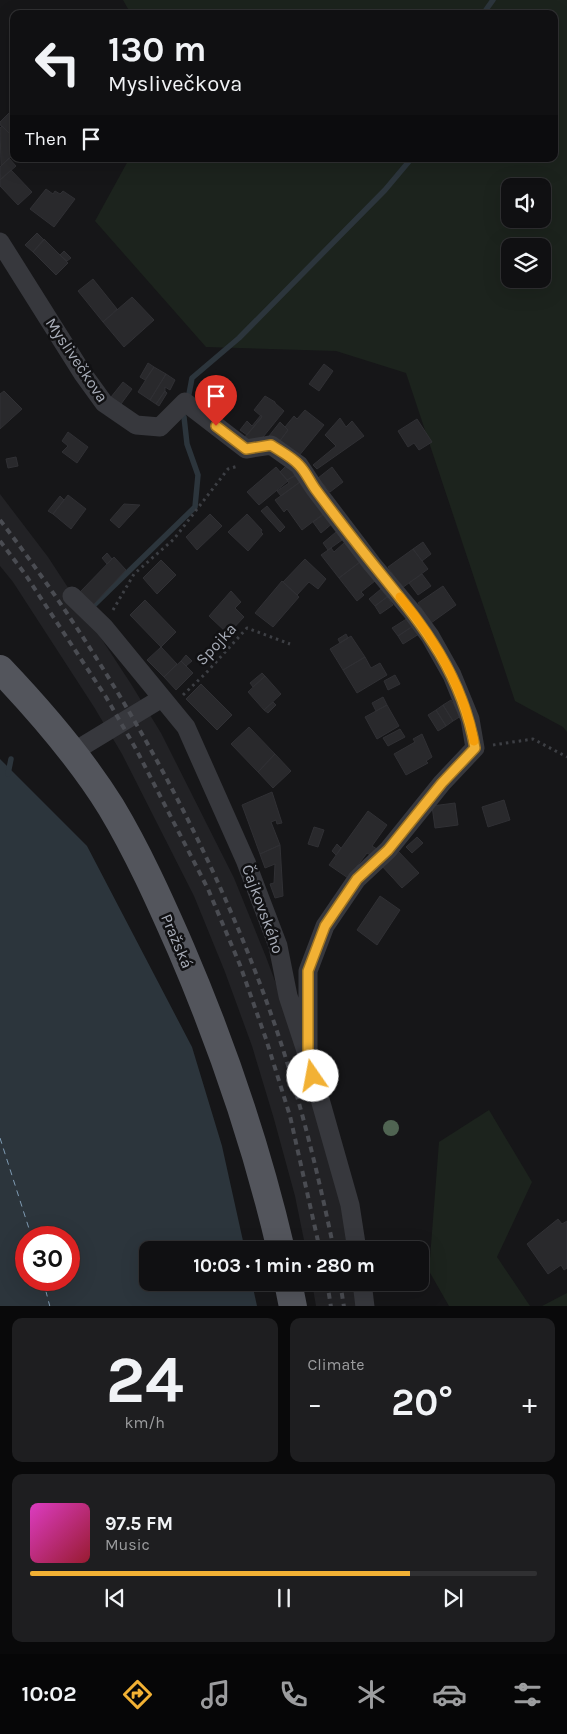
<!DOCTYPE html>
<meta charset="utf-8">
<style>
body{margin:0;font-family:Karla,sans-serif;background:#1e1e20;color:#f1f3f6;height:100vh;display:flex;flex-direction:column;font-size:19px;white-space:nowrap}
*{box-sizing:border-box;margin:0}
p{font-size:16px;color:#9c9d9f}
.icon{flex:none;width:28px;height:28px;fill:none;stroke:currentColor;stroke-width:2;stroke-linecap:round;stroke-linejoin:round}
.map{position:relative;height:1306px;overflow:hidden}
.side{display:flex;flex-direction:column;gap:12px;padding:12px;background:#09090a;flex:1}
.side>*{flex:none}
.banner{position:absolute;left:10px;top:10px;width:548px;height:152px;border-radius:10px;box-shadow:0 5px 20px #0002,0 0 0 1px #303032;background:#101012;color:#f1f3f6;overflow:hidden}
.fabs{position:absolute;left:501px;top:178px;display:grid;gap:10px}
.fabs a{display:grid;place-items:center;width:50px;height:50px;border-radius:10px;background:#101012;box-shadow:0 5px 20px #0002,0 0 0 1px #303032;font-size:25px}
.speed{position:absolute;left:15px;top:1226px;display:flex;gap:10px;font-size:25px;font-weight:700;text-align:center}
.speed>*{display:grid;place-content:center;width:65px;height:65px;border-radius:50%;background:#101012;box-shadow:0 5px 20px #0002,0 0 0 1px #303032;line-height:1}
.speed .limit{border:8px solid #d22;background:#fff;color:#111}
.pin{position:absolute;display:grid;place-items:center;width:42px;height:42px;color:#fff;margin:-51px -21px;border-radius:50% 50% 50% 0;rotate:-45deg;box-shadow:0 0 5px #0007}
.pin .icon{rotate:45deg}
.me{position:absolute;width:55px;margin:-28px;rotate:348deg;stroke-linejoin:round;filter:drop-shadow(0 0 4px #0008)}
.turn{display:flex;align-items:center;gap:18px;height:105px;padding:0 15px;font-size:22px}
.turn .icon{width:65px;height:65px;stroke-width:2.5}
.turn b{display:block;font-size:35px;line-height:42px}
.then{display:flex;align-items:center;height:48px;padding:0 15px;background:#0003;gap:10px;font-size:19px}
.big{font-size:38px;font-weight:700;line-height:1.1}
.side .widget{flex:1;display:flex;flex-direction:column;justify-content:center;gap:8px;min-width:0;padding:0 18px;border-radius:10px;background:#1e1e20}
.side .dial{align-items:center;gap:0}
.dial b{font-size:65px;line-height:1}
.song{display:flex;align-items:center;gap:15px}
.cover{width:60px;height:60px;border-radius:8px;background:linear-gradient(135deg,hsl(310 70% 55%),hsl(350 70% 35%))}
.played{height:5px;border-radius:2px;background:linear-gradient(90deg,#f2b134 75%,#303032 75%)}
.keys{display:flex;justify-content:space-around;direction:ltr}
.heat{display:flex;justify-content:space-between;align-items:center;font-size:28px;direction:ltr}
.side .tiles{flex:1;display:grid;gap:12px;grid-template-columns:1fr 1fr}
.widget:last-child{grid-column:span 2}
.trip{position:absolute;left:139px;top:1241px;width:290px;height:50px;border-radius:10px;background:#101012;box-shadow:0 5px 20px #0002,0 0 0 1px #303032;font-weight:700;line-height:50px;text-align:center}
.dock{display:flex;height:80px;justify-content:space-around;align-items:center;background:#060607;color:#9c9d9f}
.dock .icon{width:35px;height:35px}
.dock .active{color:#f2b134}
.dock b{font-size:22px;color:#f1f3f6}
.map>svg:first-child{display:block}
.built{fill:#222225}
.green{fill:#1c231d;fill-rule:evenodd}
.water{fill:#2c353c;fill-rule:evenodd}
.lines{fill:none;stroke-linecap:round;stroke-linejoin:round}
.stream{stroke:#2c353c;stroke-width:5.5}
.ferry{stroke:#7f9bb3;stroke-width:1;stroke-dasharray:6 5;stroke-linecap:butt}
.building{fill:#29292c;stroke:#303034}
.path{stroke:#3d3f44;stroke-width:3;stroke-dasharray:2.5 4;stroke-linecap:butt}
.street{stroke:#37383d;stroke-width:19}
.primary{stroke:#53555c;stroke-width:28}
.rail{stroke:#4a4c52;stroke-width:4;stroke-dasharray:6 5;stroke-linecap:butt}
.tree{fill:#506452}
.route-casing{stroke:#9d7322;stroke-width:12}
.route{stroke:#f2b134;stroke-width:9}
.slow{stroke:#f59e0b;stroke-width:9}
.labels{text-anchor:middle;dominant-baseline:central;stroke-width:5;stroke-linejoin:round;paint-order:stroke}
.street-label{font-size:16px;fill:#a8adb8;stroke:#111113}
</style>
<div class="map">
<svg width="567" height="1307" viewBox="0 0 567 1307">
<rect width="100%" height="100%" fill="#161618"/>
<!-- built -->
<path class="built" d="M0,494L48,557L131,684L161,733L234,878L266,957L294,1032L337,1186L350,1250H306L295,1196L274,1119L252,1046L225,972L194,896L122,754L94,707L13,582L0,566Z
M312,1283H356L360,1306H316Z"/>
<!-- green -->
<path class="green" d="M123,0H567V732L563,727L515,701L406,373L336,351L206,347L95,221L129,159H554V14H131ZM510,186H542V219H510ZM510,246H542V279H510Z
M489,1110L532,1182L497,1257L530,1306H449L429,1271L439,1142Z
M567,1293V1306H542Z"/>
<!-- water -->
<path class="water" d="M0,759L87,846L192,1047L222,1146L245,1250H148V1282L252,1283L257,1306H0ZM26,1238H69V1280H26Z"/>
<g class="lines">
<!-- stream -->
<path class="stream" d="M483,14L493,0
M189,394L192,378L239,338L385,190L411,159
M94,605L195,507L198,475L187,444L184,417
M8,774L11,759"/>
<!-- ferry -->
<path class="ferry" d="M0,1138L32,1238
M43,1280L50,1307"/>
</g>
<!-- building -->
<path class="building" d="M9,113L14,117L12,120L14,122V138L2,126L0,125V122Z
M2,126L14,138V154L1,166L0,128Z
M9,158L16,166L0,180V167Z
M11,170L32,192L18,205L0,186V180Z
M46,189L53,194L55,191L60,194L63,191L75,199L54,227L30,209Z
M37,233L44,240L33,252L25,245Z
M44,239L68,263L56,275L33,252Z
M64,251L71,258L67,261L60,255Z
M93,279L117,309L103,322L78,291Z
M132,297L154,320L124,347L103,322Z
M148,363L154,367L145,380L140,377Z
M324,364L333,371L319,391L309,384Z
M154,367L166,374L150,400L138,392Z
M166,374L175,380L170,390L165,387V391L156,404L150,400Z
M123,382L132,389L121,404L111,397Z
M4,391L22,409L0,429V394Z
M165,391L167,393L159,406L156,404Z
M265,396L275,402V403L284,411L255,447L244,438L262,417L254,410Z
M305,410L324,425L298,457L279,442L288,430L285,427L294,416L297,419Z
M261,415L262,417L247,435L240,430L247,421L252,426Z
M340,418L346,427L352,421L364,436L317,469L313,465L336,446L325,435Z
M417,419L432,442L419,450L414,443L408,447L398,431Z
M280,422L288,430L279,442L269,436Z
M68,432L88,447L77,463L62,452L68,446L62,441Z
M16,457L18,466L8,468L6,459Z
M288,464L297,474L287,480L280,472Z
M276,467L288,481L259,505L247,492Z
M332,467L343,482L330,492L318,478Z
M295,476L300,482L281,496L277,491L289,483L287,480Z
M300,482L323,514L302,530L287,509L284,512L275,500Z
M68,495L86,509L71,529L53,514Z
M60,496L64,500L53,514L48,511Z
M124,504L140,505L119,528L110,520Z
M267,506L285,527L280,532L261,511Z
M327,512L334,522L321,533L313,522Z
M210,514L222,526L197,550L186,537Z
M247,514L262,530L261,532L263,534L248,551L228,532Z
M336,532L342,540L328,550L323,543Z
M345,542L360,562L339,578L321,555L331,548L334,552Z
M423,542L431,554L422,561L413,549Z
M413,549L428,569L402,588L388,567Z
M107,553L112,559L107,564L102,558Z
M114,557L126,570L93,605L80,592Z
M305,559L326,579L318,589L309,582L297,595L283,582Z
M161,560L176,575L157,594L143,578Z
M360,562L375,581L361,592L364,595L357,601L339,578Z
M422,574L431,586L418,595L409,583Z
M282,581L299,597L273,627L255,613Z
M443,586L456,605L431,623L418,603Z
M381,589L387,597L375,606L369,599Z
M231,591L241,602L235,608L244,617L228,634L209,616Z
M387,597L393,605L380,614L375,606Z
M145,600L176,632L161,647L130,615Z
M408,618L413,626L398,636L392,628Z
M413,626L419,634L403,644L398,636Z
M346,634L348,638L340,643L338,639Z
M351,636L365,657L343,670L330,649Z
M161,647L177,664L164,677L147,660Z
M186,655L192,661L186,666L181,661Z
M365,657L371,668L380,663L387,675L357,693L343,670Z
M181,661L193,673L176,690L164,677Z
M262,673L265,676L253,687L250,683Z
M395,675L400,684L388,690L384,681Z
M265,676L281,694L264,710L248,692Z
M201,684L232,715L217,730L186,699Z
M383,697L387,705L376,711L372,703Z
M451,700L461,716L453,721L443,705Z
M273,702L276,705L268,713L264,710Z
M387,705L399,726L377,739L365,717Z
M443,705L453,721L446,726L436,710Z
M436,710L446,726L438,731L428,715Z
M249,727L275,754L258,772L231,744Z
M400,729L405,737L388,746L383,738Z
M422,734L432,757L426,761L428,763L406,775L394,754L415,742L413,739Z
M275,754L291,771L273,788L258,772Z
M272,792L282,823L277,824L276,820L271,822L280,845L260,854L242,805Z
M504,800L510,820L488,827L482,807Z
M455,803L458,825L435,828L432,806Z
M368,811L387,825L372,846L377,849L372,856L367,853L348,878L329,865Z
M314,827L324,830L318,847L308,844Z
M417,837L423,843L412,853L406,847Z
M337,844L341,848L336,855L332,851Z
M280,845L283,896L275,898L270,884L274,883L275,864L265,868L260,854Z
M397,850L419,873L402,888L381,865Z
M380,896L400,910L377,945L357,930Z
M558,1219L562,1224L567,1221V1268L564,1270L561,1265L548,1274L527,1244Z"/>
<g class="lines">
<!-- path -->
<path class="path" d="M113,610L134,574L174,539L228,469L238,466
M183,695L206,673L247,628L290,644
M493,745L533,739L567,757"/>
<!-- street -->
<path class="street" d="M0,242L83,374L104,403L136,425L160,427L185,402L246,449L271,445L299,465L315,489L372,564L413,613L430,636L452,675L470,719L475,748L442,783L388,850L357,879L325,926L308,971V1057
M72,596L104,627L186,727L246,862L278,946L288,996L308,1057L350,1205L357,1250
M73,752L162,698
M362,1282L365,1307"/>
<!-- primary -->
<path class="primary" d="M0,669C40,711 80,757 111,807C138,852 160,901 181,949C223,1047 257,1147 281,1250
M288,1282L293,1307"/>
<!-- rail -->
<path class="rail" d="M0,520C118,674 217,853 279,1037C302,1107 319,1178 334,1250
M0,541L25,574L106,697L136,749L208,889L240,965L266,1039L290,1116L320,1250
M327,1282L331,1307
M340,1282L344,1307"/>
</g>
<!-- trees -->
<circle class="tree" cx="391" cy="1128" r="8"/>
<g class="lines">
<defs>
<path id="route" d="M216,426L246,449L271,445C280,451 292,457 299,465C306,472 310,482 316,490C330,509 344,527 358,545C410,612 459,660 475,748L442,783L388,850L357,879L325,926L308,971V1057L313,1076"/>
</defs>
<!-- route casing -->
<use href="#route" class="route-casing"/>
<!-- route -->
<use href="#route" class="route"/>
<!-- slow -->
<path class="slow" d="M400,597C434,638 464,687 474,741"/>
</g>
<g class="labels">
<!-- street labels -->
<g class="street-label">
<text transform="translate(77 360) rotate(56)">Myslivečkova</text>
<text transform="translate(216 644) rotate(-47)">Spojka</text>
<text transform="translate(263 909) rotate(70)">Čajkovského</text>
<text transform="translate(177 941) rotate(67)">Pražská</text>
</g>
</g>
</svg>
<div class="fabs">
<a><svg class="icon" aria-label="sound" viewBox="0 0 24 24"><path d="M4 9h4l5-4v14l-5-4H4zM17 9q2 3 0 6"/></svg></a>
<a><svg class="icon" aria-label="layers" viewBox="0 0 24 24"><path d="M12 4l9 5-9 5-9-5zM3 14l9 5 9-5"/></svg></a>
</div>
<div class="speed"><div class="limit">30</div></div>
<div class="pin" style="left:216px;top:426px;background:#d93025"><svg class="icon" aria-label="arrive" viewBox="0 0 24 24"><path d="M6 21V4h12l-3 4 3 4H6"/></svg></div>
<svg class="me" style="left:313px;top:1076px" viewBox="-20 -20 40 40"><circle r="19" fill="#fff"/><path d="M0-13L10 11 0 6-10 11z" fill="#f2b134"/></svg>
<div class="trip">10:03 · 1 min · 280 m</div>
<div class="banner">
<div class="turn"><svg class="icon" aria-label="left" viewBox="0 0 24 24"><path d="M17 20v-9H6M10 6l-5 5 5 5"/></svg><div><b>130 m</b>Myslivečkova</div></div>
<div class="then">Then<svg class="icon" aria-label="arrive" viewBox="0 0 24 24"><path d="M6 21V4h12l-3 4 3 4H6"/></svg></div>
</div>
</div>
<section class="side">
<div class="tiles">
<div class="widget dial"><b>24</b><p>km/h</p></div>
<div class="widget"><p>Climate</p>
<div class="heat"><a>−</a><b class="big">20°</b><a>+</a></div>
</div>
<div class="widget">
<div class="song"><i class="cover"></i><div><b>97.5 FM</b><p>Music</p></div></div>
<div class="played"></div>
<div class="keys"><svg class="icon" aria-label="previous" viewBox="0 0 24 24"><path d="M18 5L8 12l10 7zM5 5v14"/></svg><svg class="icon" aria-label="pause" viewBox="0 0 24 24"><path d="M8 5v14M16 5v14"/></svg><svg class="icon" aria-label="next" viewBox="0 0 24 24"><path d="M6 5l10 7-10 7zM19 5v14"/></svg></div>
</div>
</div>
</section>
<nav class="dock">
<b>10:02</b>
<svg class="icon active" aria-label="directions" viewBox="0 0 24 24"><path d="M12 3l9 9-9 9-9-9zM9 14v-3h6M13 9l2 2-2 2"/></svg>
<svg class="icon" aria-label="music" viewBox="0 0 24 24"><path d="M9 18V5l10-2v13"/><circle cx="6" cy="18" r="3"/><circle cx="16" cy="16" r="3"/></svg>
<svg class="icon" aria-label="phone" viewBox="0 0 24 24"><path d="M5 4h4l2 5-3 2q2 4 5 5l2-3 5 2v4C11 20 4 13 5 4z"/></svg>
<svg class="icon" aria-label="climate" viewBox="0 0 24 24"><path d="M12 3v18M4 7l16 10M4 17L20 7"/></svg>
<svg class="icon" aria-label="car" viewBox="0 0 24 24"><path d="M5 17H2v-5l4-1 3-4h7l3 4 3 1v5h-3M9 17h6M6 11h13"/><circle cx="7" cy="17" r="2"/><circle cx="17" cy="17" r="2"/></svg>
<svg class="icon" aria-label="filters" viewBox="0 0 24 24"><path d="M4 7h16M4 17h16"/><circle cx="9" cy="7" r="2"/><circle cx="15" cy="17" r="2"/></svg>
</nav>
